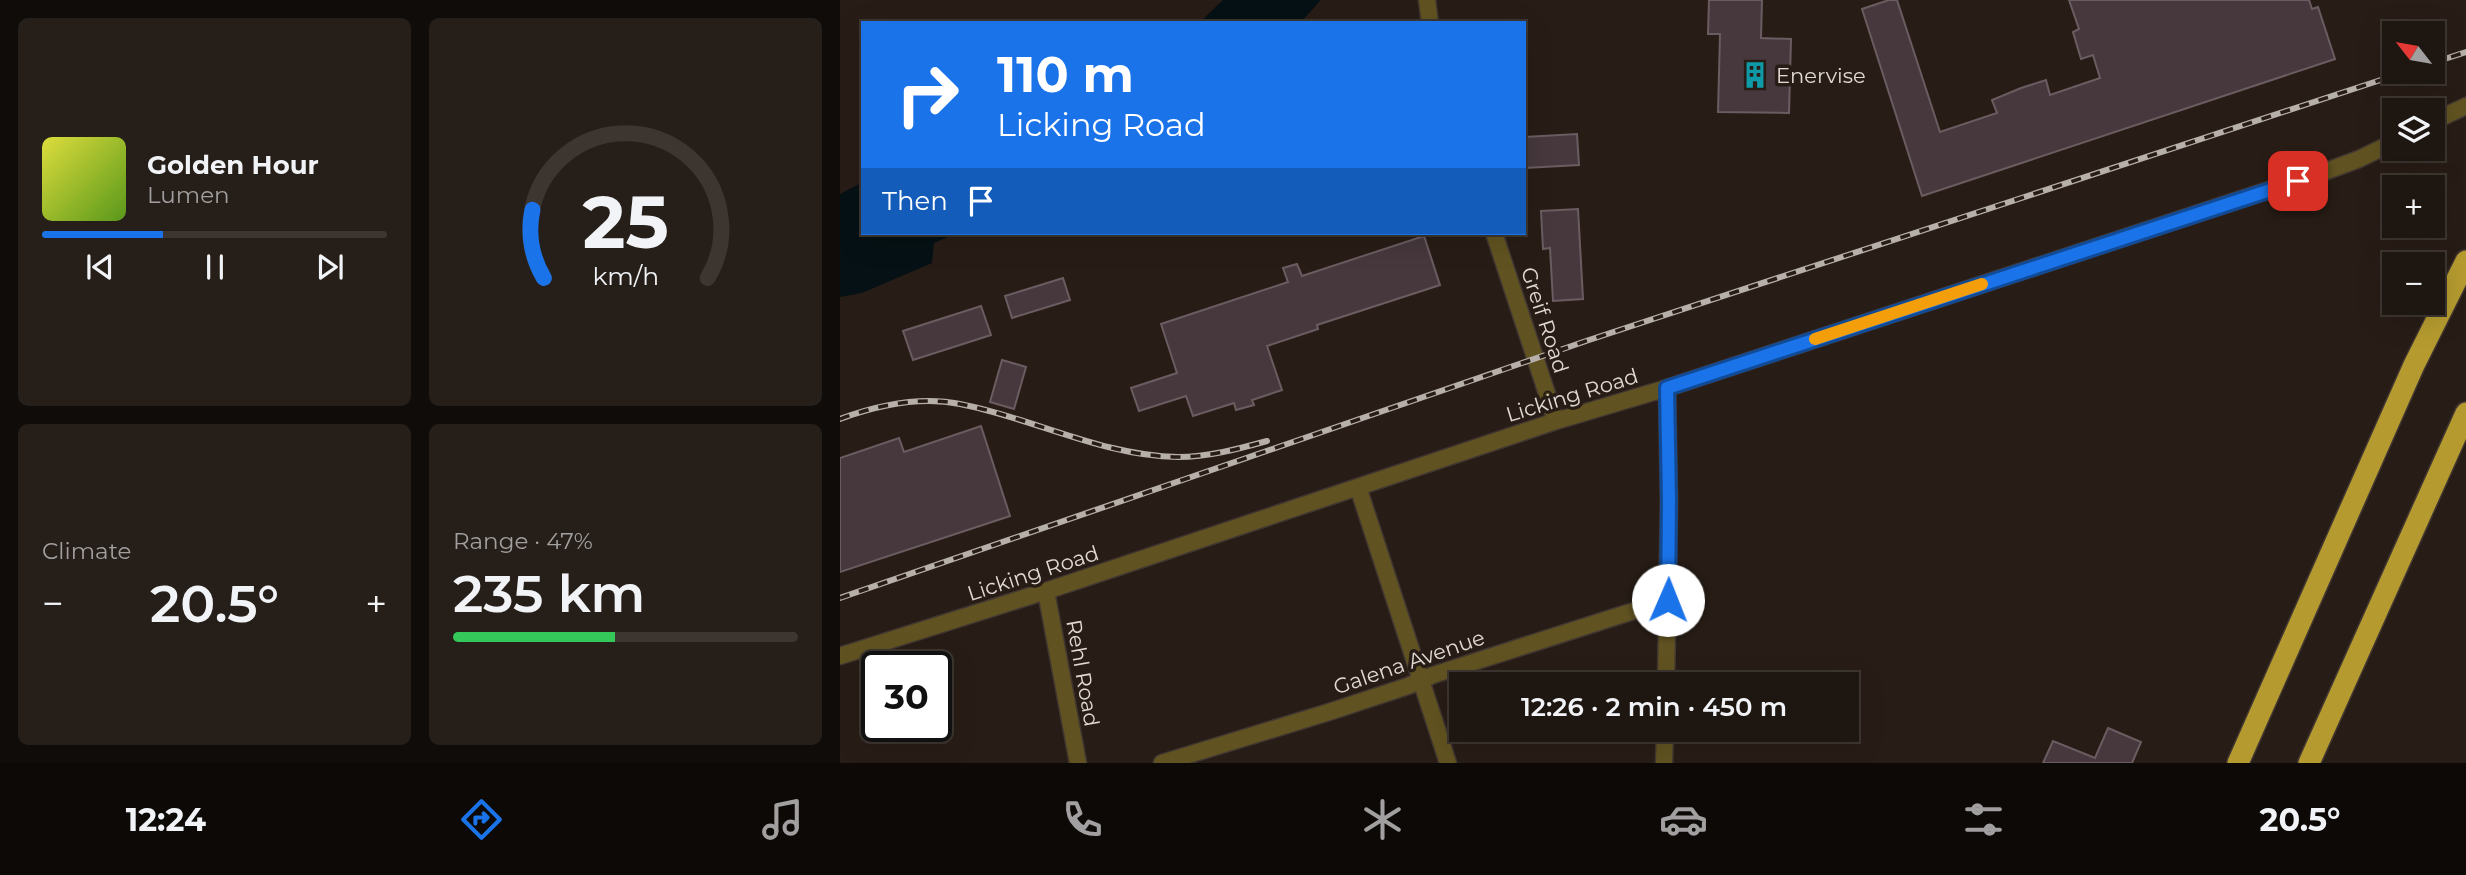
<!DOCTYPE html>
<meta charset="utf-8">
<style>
body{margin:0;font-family:Montserrat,sans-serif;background:#261f19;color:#f1f3f6;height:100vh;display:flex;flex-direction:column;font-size:26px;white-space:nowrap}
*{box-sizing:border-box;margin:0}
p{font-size:23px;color:#a19f9f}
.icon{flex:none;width:38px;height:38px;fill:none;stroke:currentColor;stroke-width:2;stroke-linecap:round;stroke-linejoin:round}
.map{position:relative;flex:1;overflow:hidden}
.details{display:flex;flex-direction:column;gap:18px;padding:18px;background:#100c09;width:840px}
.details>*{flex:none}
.top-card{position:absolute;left:21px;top:21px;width:665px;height:214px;border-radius:0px;box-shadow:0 7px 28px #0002,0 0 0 2px #3c3530;background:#1a73e8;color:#fff;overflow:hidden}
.needle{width:46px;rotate:301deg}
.buttons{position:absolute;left:1542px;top:21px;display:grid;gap:14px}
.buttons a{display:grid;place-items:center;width:63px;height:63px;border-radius:0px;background:#1e1610;box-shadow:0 7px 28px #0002,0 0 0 2px #3c3530;font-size:35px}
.speed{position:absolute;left:21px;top:651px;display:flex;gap:14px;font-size:35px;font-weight:700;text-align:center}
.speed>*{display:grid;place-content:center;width:91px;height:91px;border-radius:50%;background:#1e1610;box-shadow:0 7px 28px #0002,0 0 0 2px #3c3530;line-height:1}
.speed .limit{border:4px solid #111;border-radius:10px;background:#fff;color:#111}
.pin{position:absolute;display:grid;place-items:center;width:60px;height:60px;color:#fff;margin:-30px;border-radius:14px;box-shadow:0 4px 10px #0006}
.me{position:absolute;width:77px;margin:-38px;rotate:1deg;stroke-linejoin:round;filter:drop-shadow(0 0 5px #0008)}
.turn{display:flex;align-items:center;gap:24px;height:147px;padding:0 21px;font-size:32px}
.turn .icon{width:91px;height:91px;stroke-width:2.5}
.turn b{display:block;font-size:49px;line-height:60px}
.then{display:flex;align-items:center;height:66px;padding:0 21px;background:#0003;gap:14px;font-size:26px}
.big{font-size:52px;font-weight:600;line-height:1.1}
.details .tile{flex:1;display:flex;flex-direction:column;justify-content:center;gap:10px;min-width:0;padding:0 24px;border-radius:10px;background:#261f19}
.details .dial{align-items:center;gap:0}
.dial svg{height:182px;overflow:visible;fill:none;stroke:#3c3530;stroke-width:7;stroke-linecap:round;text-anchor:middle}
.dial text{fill:#f1f3f6;stroke:none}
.song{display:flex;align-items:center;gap:21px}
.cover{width:84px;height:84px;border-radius:10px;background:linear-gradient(135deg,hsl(60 70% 55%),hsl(90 70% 35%))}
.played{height:7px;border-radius:4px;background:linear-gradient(90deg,#1a73e8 35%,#3c3530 35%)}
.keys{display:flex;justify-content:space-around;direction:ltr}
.heat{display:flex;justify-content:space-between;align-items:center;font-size:38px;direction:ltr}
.charge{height:10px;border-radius:5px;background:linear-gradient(90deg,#34c759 47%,#3c3530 0)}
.details .tiles{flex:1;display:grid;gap:18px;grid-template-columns:repeat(2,1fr)}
.trip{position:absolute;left:609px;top:672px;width:410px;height:70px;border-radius:0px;background:#1e1610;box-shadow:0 7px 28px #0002,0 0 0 2px #3c3530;font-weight:600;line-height:70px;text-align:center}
.menu{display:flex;height:112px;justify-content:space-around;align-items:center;background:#0c0906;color:#a19f9f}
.menu .icon{width:49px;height:49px}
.menu .active{color:#1a73e8}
.menu b{font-size:32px;color:#f1f3f6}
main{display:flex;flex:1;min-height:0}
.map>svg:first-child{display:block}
.water{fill:#051114}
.building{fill:#46383d;stroke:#6b5c61;stroke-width:2}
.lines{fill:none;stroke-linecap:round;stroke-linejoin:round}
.minor-casing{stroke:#423731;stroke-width:19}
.highway-casing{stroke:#423731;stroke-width:24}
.minor{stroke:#615321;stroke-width:16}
.highway{stroke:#b59b2f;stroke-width:21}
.rail-casing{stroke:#b7afa9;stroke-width:6}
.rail{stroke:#281d16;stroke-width:3.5;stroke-dasharray:10;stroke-linecap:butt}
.route-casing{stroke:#114b97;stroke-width:18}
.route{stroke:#1a73e8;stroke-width:12}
.slow{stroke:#f59e0b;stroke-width:12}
.labels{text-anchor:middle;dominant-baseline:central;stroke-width:7;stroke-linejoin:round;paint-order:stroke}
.poi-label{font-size:21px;fill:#e2dad5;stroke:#281d16;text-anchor:start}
.street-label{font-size:21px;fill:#e2dad5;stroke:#281d16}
</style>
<main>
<section class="details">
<div class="tiles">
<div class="tile">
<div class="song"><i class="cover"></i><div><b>Golden Hour</b><p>Lumen</p></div></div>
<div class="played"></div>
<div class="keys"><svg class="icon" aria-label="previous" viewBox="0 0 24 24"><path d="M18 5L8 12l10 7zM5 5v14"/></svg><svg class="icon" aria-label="pause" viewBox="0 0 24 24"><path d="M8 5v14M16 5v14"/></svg><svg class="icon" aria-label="next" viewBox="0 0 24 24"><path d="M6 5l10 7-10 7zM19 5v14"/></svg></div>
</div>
<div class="tile dial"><svg viewBox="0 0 100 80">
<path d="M14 69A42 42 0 1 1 86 69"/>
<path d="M14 69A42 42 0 0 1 9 39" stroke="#1a73e8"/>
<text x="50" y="56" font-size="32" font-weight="700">25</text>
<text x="50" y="72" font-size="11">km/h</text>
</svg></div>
<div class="tile"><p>Climate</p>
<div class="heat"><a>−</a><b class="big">20.5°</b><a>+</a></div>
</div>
<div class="tile"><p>Range · 47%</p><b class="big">235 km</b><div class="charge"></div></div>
</div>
</section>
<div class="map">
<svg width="1626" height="763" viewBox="0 0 1626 763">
<rect width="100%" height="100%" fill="#281d16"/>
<!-- water -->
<path class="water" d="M383,0H481L460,23H359Z
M23,182V233H117L94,243L92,263L22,293L0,297V194Z"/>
<!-- building -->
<path class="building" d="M869,0H922L921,38L951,39L949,113L878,112L880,34H868Z
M1049,0H1057L1100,132L1157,113L1152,100L1181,88L1206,80L1210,95L1260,78L1253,55L1241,59L1233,32L1239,29L1229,0H1469L1472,9L1478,7L1495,59L1082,196L1022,9Z
M737,134L739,165L684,168V137Z
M738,209L743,299L713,301L710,248L703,249L701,211Z
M584,236L600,285L477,325L478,329L427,346L442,390L412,400L414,405L396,410L394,403L353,416L346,396L299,411L291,388L337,373L321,324L448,282L443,268L457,264L462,276Z
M223,278L230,300L172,318L165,296Z
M141,306L151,335L73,360L63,331Z
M162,360L186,367L174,409L150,402Z
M141,426L170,516L0,572V458L59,438L64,452Z
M1268,728L1301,742L1292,763H1203L1213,741L1255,758Z"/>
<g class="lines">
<defs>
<path id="minor" d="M587,0L590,23
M1592,122L1626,106
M654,233L716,421
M518,487L608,763
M206,591L238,763
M0,656L206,591L716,421L827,388L1484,172L1519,159L1554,142
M826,684L829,501L827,388
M322,763L489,712L568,686L593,675L828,600
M824,763L825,730"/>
<path id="highway" d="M1398,763L1574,365L1626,261
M1469,763L1626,413"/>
</defs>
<!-- minor casing -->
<use href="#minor" class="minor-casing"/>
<!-- highway casing -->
<use href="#highway" class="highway-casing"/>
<!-- minor -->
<use href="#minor" class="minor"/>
<!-- highway -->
<use href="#highway" class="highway"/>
<defs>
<path id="rail" d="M1592,63L1626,52
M0,419C38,405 80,396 120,404C193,418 262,456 338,457C368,457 398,449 427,441
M0,598L749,340L1565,72"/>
</defs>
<!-- rail casing -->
<use href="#rail" class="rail-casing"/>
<!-- rail -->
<use href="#rail" class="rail"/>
</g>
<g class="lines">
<defs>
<path id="route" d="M828,600L829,501L827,388L1458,181"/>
</defs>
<!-- route casing -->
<use href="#route" class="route-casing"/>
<!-- route -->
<use href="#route" class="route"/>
<!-- slow -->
<path class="slow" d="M975,339L1142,284"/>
</g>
<!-- icons -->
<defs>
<symbol id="building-bare" viewBox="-9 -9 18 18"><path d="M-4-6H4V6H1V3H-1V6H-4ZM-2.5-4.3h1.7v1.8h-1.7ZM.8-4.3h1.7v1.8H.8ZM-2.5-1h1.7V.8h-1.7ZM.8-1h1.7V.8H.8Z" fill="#0f9aa8" stroke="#281d16" stroke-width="2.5" paint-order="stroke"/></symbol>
</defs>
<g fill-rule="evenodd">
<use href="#building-bare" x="896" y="56" width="38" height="38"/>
</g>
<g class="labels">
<!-- poi labels -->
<g class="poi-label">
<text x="936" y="75">Enervise</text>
</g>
<!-- street labels -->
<g class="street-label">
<text transform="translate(705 320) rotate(72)">Greif Road</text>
<text transform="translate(732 395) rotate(-17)">Licking Road</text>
<text transform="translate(193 573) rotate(-18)">Licking Road</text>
<text transform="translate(569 662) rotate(-19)">Galena Avenue</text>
<text transform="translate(243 673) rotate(80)">Rehl Road</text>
</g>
</g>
</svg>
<div class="buttons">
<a><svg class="needle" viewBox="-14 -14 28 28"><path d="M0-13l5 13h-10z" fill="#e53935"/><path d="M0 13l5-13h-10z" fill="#a19f9f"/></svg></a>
<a><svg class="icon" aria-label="layers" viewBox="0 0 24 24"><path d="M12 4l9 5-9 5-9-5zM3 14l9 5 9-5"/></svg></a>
<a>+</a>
<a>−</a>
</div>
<div class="speed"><div class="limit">30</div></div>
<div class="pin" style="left:1458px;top:181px;background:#d93025"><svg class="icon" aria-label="arrive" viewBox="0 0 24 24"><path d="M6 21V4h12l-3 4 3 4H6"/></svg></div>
<svg class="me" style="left:828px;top:600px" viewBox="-20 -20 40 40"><circle r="19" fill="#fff"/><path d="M0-13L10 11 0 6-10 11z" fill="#1a73e8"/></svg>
<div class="trip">12:26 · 2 min · 450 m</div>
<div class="top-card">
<div class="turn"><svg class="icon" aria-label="right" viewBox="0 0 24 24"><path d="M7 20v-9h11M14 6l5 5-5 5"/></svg><div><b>110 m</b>Licking Road</div></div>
<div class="then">Then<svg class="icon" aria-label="arrive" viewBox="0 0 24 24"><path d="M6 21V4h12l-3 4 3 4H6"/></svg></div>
</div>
</div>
</main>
<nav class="menu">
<b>12:24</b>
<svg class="icon active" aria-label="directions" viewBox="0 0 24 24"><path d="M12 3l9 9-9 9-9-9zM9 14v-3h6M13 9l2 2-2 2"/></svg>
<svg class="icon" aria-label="music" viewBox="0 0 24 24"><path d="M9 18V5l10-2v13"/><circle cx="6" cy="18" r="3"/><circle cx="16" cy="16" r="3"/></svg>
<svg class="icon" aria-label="phone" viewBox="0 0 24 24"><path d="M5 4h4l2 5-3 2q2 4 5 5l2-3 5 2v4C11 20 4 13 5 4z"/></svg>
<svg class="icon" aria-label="climate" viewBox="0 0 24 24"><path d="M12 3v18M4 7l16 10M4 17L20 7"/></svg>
<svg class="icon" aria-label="car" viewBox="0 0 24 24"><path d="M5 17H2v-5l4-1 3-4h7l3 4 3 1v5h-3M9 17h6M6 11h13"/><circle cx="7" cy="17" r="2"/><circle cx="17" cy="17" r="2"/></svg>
<svg class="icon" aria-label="filters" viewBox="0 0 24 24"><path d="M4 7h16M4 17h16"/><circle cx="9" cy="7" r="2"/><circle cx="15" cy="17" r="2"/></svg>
<b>20.5°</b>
</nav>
